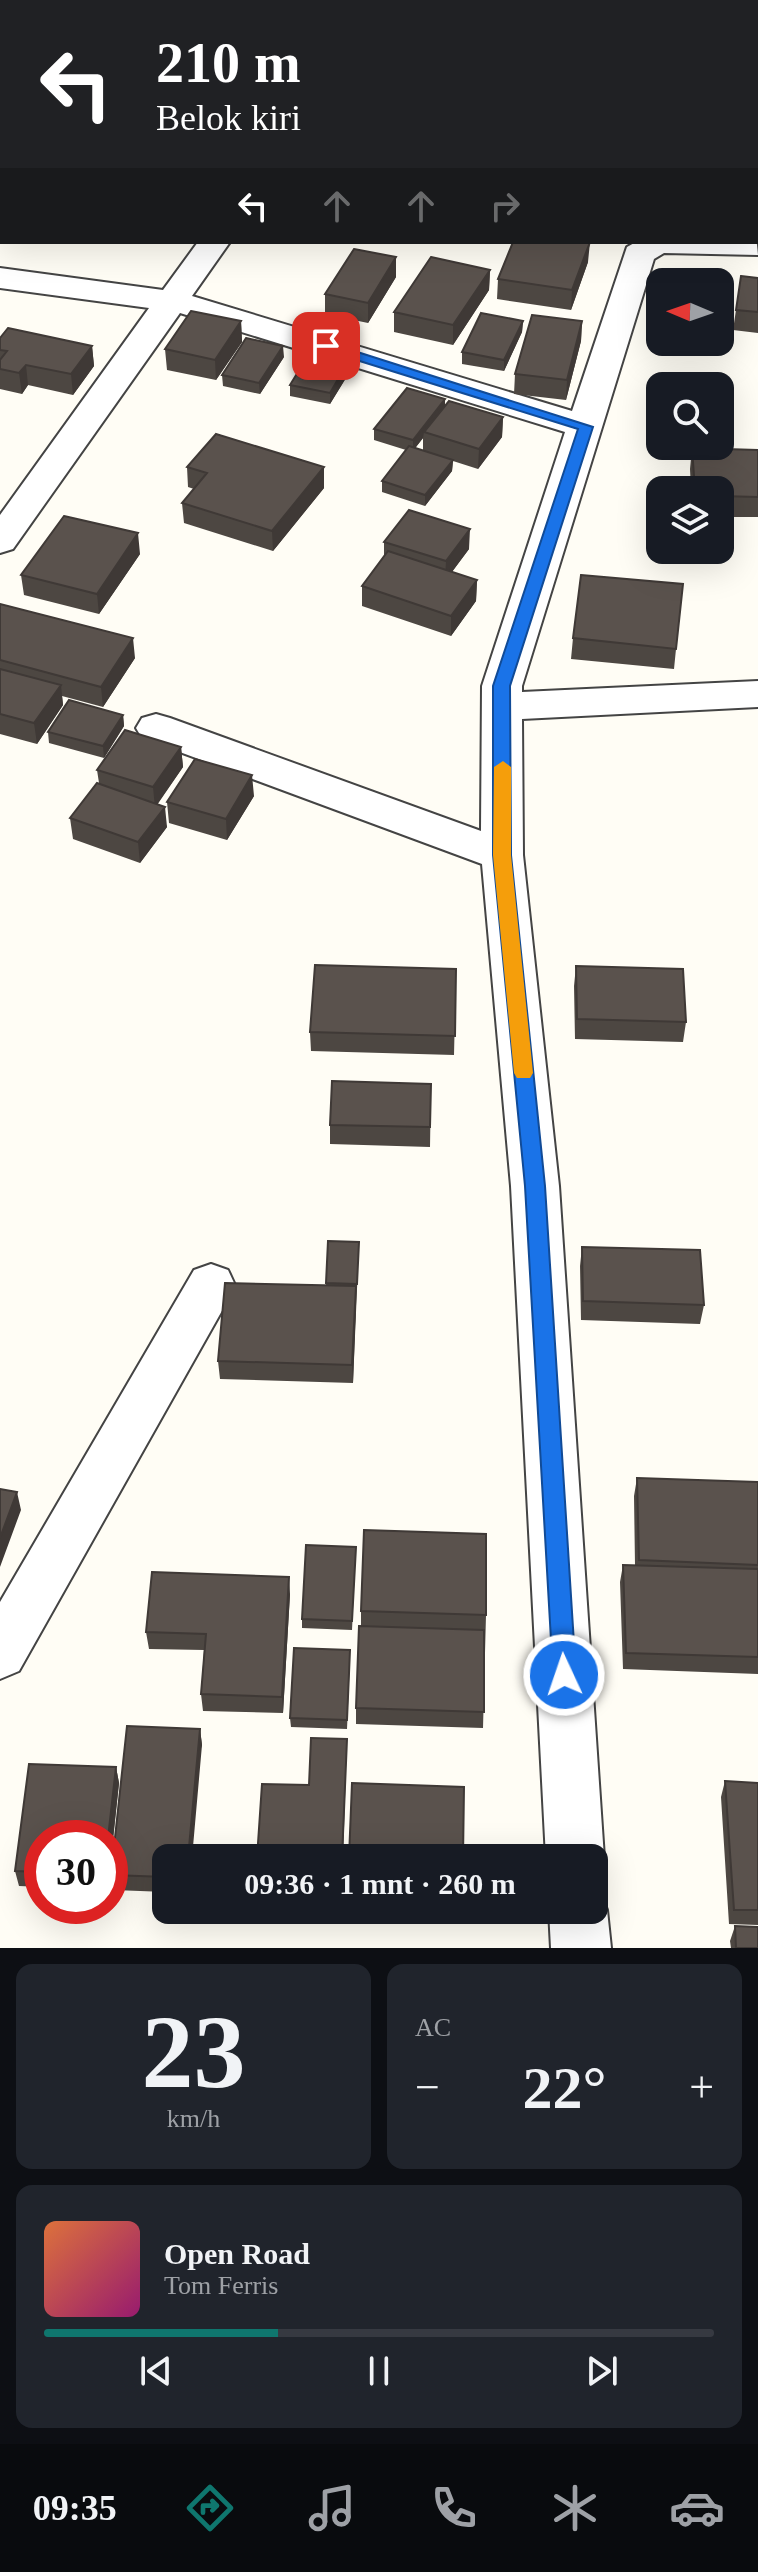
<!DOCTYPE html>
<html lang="id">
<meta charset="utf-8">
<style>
body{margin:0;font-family:"Times New Roman",serif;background:#20242c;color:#f1f3f6;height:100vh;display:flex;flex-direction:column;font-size:30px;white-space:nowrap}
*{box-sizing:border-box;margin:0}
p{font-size:26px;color:#9ea1a6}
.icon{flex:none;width:44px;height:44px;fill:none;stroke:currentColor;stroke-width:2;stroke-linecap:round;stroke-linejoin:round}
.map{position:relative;height:1948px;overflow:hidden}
.side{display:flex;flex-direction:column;gap:16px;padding:16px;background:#0d0f14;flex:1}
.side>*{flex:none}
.top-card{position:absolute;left:0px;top:0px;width:758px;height:244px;box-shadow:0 8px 32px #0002;background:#202124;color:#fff;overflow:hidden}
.needle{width:52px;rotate:272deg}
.fabs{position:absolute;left:646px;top:268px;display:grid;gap:16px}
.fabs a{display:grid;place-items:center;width:88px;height:88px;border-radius:16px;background:#171b24;box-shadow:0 8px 32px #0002;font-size:40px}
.speed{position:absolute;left:24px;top:1820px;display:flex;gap:16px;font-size:40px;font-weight:700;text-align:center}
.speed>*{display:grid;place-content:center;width:104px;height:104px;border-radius:50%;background:#171b24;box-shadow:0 8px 32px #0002;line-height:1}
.speed .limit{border:12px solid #d22;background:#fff;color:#111}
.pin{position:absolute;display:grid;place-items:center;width:68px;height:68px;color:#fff;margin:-34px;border-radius:16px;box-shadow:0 4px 12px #0006}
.me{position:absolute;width:88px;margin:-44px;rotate:357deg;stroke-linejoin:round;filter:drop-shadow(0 0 6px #0008)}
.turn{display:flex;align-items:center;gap:28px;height:168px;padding:0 24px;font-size:36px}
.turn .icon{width:104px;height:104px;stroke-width:2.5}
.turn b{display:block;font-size:56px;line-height:68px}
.lanes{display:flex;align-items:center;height:76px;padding:0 24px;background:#0003;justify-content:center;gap:40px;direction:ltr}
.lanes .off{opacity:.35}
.big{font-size:60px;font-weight:600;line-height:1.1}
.side .card{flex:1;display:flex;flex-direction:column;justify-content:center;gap:12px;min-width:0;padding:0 28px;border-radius:16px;background:#20242c}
.side .dial{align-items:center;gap:0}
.dial b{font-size:104px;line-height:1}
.song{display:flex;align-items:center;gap:24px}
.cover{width:96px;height:96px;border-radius:12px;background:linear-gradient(135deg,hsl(20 70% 55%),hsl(320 70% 35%))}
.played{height:8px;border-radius:4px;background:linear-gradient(90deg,#0f766e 35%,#363941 35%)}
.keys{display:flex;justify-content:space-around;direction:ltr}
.heat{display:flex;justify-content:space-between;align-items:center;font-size:44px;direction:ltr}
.side .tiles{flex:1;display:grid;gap:16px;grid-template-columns:1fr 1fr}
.card:last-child{grid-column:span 2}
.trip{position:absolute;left:152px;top:1844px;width:456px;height:80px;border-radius:16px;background:#171b24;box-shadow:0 8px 32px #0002;font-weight:600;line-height:80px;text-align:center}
.tab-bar{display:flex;height:128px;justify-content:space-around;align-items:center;background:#090b0e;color:#9ea1a6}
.tab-bar .icon{width:56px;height:56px}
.tab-bar .active{color:#0f766e}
.tab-bar b{font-size:36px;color:#f1f3f6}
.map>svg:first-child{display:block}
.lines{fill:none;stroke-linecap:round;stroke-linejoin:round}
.minor-casing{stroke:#444;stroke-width:4}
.minor{fill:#fff;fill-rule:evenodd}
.wall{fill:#4d4742;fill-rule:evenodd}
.shaded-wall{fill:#3f3936}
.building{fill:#5a524d;stroke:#3f3936;stroke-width:2}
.route{fill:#1a73e8;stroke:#114b97;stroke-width:2}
.slow{fill:#f59e0b}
</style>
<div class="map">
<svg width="758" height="1948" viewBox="0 0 758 1948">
<rect width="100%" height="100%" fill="#fffdf5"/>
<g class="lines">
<defs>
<path id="minor" d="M0,132H2V151H0Z
M756,235L758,255L664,253L654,259L522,686V692L758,681V707L522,719L523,855L559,1186L604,1858L594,1879V1858H546L511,1186L482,864L142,738L136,728L142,718L156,714L170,718L481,831L482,686L565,432L180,313L13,549L0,553V515L149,308L0,288V268L163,290L198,242H230L192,296L572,411L627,247L636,242H756Z
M211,1264L228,1270L235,1285L228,1300L19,1671L0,1679V1602L194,1270Z
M594,1887L599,1889L607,1910L611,1948H551L549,1910H594Z"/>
</defs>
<!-- minor casing -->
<use href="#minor" class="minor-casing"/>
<!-- minor -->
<use href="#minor" class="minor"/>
</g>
<!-- wall -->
<path class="wall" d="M396,257V277L368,323L325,314V294Z
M588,262L571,310L497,299L498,279Z
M490,270L489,290L453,345L394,332V312Z
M758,278V333L733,330L736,310Z
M241,321L242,342L216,380L167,370L165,349Z
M523,321L522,332L504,371L462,364V352Z
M582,321L581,341L566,400L514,394L515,374Z
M0,338L92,346L94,366L73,395L28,385L22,394L0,389Z
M284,357L260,394L223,386L222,375Z
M349,373L330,404L290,396V385Z
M445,406L503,417L502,437L478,469L453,461L452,471L425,506L382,492V481L406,450L374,440V429ZM423,438V451L415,448Z
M692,448L758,450V517H720V490H691L690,469Z
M187,467L324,488L273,551L184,523L182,503L194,489L188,487Z
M384,542L469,549L452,572L477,580L476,601L451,636L362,606V586L384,556Z
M140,554L99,614L24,595L21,575Z
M0,604L135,658L103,707L62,696L63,705L37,744L0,734Z
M573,638L676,649L674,669L571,659Z
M123,715L124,726L104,758L49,743L48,732Z
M181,747L183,767L157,804L167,827L140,863L73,839L70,818L99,783L97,770Z
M254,796L227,840L169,823L167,802Z
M576,966L686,1022L683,1042L575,1039L574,986Z
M456,969L454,1055L311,1051L310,1032Z
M431,1084L430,1147L330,1144V1125Z
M328,1241L359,1242L353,1383L220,1379L218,1361L326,1286Z
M582,1247L704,1305L700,1324L581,1320L580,1266Z
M637,1478L758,1482V1674L623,1669L620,1582L623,1565H635L634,1496Z
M356,1547L352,1630L302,1628V1619Z
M290,1594L283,1713L203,1711L201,1694L204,1650L149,1649L146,1632Z
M361,1611L486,1615L483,1728L356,1724V1708L361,1626Z
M350,1659L347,1729L291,1727L290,1718Z
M200,1729L202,1745L166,1858V1892L114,1890L111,1875Z
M29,1764L116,1767L119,1783L110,1867V1838H42V1887L19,1886L15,1871Z
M725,1781L758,1783V1925L729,1924L721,1797Z
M735,1926L758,1948H731L730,1941Z"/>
<!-- shaded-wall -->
<path class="shaded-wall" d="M590,242L588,262L571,310L572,290Z
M396,257V277L368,323V303Z
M490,270L489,290L453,345V325Z
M241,321L242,342L216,380L215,360Z
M523,321L522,332L504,371V360Z
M582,321L581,341L566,400L567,380Z
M92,346L94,366L73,395L71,374Z
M283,346L284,357L260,394L259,383Z
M348,362L349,373L330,404V393Z
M26,365L28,385L22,394L19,373Z
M445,399V410L424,432L423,438L413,451V440Z
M503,417L502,437L478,469L479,449Z
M453,460L452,471L425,506V495Z
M324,467V488L273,551L272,531Z
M470,529L469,549L445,581L446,561Z
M138,533L140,554L99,614L97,594Z
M477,580L476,601L451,636V616Z
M133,638L135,658L103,707L101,687Z
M61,685L63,705L37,744L34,723Z
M123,715L124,726L104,758L103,746Z
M181,747L183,767L155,808L153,787Z
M252,775L254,796L227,840L226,819Z
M165,807L167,827L140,863L138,842Z
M356,1286V1305L353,1383L352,1365Z
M17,1492L21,1510L0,1567V1538Z
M289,1577L290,1594L283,1713L282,1697Z
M200,1729L202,1745L192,1858H188Z
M347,1739L343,1858H342Z
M116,1767L119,1783L110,1867V1838H108Z"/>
<!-- building -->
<path class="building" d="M513,242H590L572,290L498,279Z
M354,249L396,257L368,303L325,294Z
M431,257L490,270L453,325L394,312Z
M741,276L758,278V312L736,310Z
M191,311L241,321L215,360L165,349Z
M481,313L523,321L504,360L462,352Z
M532,315L582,321L567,380L515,374Z
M8,328L92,346L71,374L26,365L19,373L0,369V360L7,351L0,350V338Z
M246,338L283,346L259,383L222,375Z
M309,354L348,362L330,393L290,385Z
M407,388L445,399L413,440L374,429Z
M449,401L503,417L479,449L424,432Z
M216,434L324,467L272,531L182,503L207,473L187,467Z
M409,446L453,460L425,495L382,481Z
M692,448L758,450V497L720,496V490H695Z
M409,510L470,529L446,561L384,542Z
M64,516L138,533L97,594L21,575Z
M388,551L477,580L451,616L362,586Z
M581,575L683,584L676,649L573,638Z
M0,604L133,638L101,687L0,660Z
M0,669L61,685L34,723L0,714Z
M69,700L123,715L103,746L48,732Z
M125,730L181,747L153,787L97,770Z
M195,759L252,775L226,819L167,802Z
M97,783L165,807L138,842L70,818Z
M315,965L456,969L455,1036L310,1032Z
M576,966L683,969L686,1022L577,1019Z
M332,1081L431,1084L430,1127L330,1125Z
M328,1241L359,1242L357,1284L326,1283Z
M582,1247L700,1250L704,1305L583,1301Z
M225,1283L356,1286L352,1365L218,1361Z
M637,1478L758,1482V1565L639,1560Z
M0,1489L17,1492L0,1538Z
M364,1530L486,1534V1615L361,1611Z
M306,1545L356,1547L352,1621L302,1619Z
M623,1565L758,1569V1657L626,1653Z
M152,1572L289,1577L282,1697L201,1694L206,1634L146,1632Z
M359,1626L484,1630V1712L356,1708Z
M294,1648L350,1650L347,1720L290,1718Z
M127,1726L200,1729L188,1858H166V1877L111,1875Z
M311,1738L347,1739L342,1858H257L262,1784L309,1785Z
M29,1764L116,1767L108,1838H42V1872L15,1871Z
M725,1781L758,1783V1910H734Z
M352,1783L464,1787L463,1858H349Z
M735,1926L758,1927V1948H736Z"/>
<!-- route -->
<path class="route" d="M326,342L593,427L510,686L511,855L545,1186L576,1675L572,1682L564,1686L556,1682L553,1675L525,1186L493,855V686L578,429L321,349V343Z"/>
<!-- slow -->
<path class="slow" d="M503,761L511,767V855L533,1073L530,1078H517L514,1073L493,855L494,767Z"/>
</svg>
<div class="fabs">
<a><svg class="needle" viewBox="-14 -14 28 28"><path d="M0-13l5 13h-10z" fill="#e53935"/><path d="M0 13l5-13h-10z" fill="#9ea1a6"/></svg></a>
<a><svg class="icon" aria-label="search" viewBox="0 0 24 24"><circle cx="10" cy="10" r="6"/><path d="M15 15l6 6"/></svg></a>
<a><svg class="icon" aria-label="layers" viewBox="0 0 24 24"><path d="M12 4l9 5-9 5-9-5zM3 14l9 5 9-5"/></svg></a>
</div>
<div class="speed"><div class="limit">30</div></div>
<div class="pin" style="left:326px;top:346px;background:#d93025"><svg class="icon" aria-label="arrive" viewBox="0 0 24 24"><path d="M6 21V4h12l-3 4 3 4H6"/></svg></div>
<svg class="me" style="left:564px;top:1675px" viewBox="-20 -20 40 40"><circle r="17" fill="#1a73e8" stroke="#fff" stroke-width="3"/><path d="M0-11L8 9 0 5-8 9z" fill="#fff"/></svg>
<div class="trip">09:36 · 1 mnt · 260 m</div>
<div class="top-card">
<div class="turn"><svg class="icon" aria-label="left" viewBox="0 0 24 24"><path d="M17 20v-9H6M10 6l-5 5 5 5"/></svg><div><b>210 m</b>Belok kiri</div></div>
<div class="lanes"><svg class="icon" aria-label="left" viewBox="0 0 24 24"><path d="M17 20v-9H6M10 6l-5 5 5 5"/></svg><svg class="icon off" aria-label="ahead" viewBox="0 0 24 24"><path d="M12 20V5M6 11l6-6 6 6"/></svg><svg class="icon off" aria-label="ahead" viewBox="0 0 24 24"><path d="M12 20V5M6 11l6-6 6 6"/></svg><svg class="icon off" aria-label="right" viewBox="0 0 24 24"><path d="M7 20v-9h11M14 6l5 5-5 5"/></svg></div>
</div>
</div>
<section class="side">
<div class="tiles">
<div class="card dial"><b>23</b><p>km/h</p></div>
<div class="card"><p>AC</p>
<div class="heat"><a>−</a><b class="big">22°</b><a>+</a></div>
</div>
<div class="card">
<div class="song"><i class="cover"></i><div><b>Open Road</b><p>Tom Ferris</p></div></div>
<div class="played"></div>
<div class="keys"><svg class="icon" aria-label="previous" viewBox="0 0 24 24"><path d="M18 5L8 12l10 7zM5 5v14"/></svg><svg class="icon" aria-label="pause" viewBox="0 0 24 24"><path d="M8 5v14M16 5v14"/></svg><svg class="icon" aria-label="next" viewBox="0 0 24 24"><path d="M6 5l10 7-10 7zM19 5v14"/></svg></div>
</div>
</div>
</section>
<nav class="tab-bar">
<b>09:35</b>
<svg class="icon active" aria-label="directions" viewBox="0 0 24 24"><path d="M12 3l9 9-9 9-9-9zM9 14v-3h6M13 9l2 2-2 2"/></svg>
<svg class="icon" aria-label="music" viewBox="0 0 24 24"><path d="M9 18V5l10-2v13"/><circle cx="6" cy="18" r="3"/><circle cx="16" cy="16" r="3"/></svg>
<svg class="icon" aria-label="phone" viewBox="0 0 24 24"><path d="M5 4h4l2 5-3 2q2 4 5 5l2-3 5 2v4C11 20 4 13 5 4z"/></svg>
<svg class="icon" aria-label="climate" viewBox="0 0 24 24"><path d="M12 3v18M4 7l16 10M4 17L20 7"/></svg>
<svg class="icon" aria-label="car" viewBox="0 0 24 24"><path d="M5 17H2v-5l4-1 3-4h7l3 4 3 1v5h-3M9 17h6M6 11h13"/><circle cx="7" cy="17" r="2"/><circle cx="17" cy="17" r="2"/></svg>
</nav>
